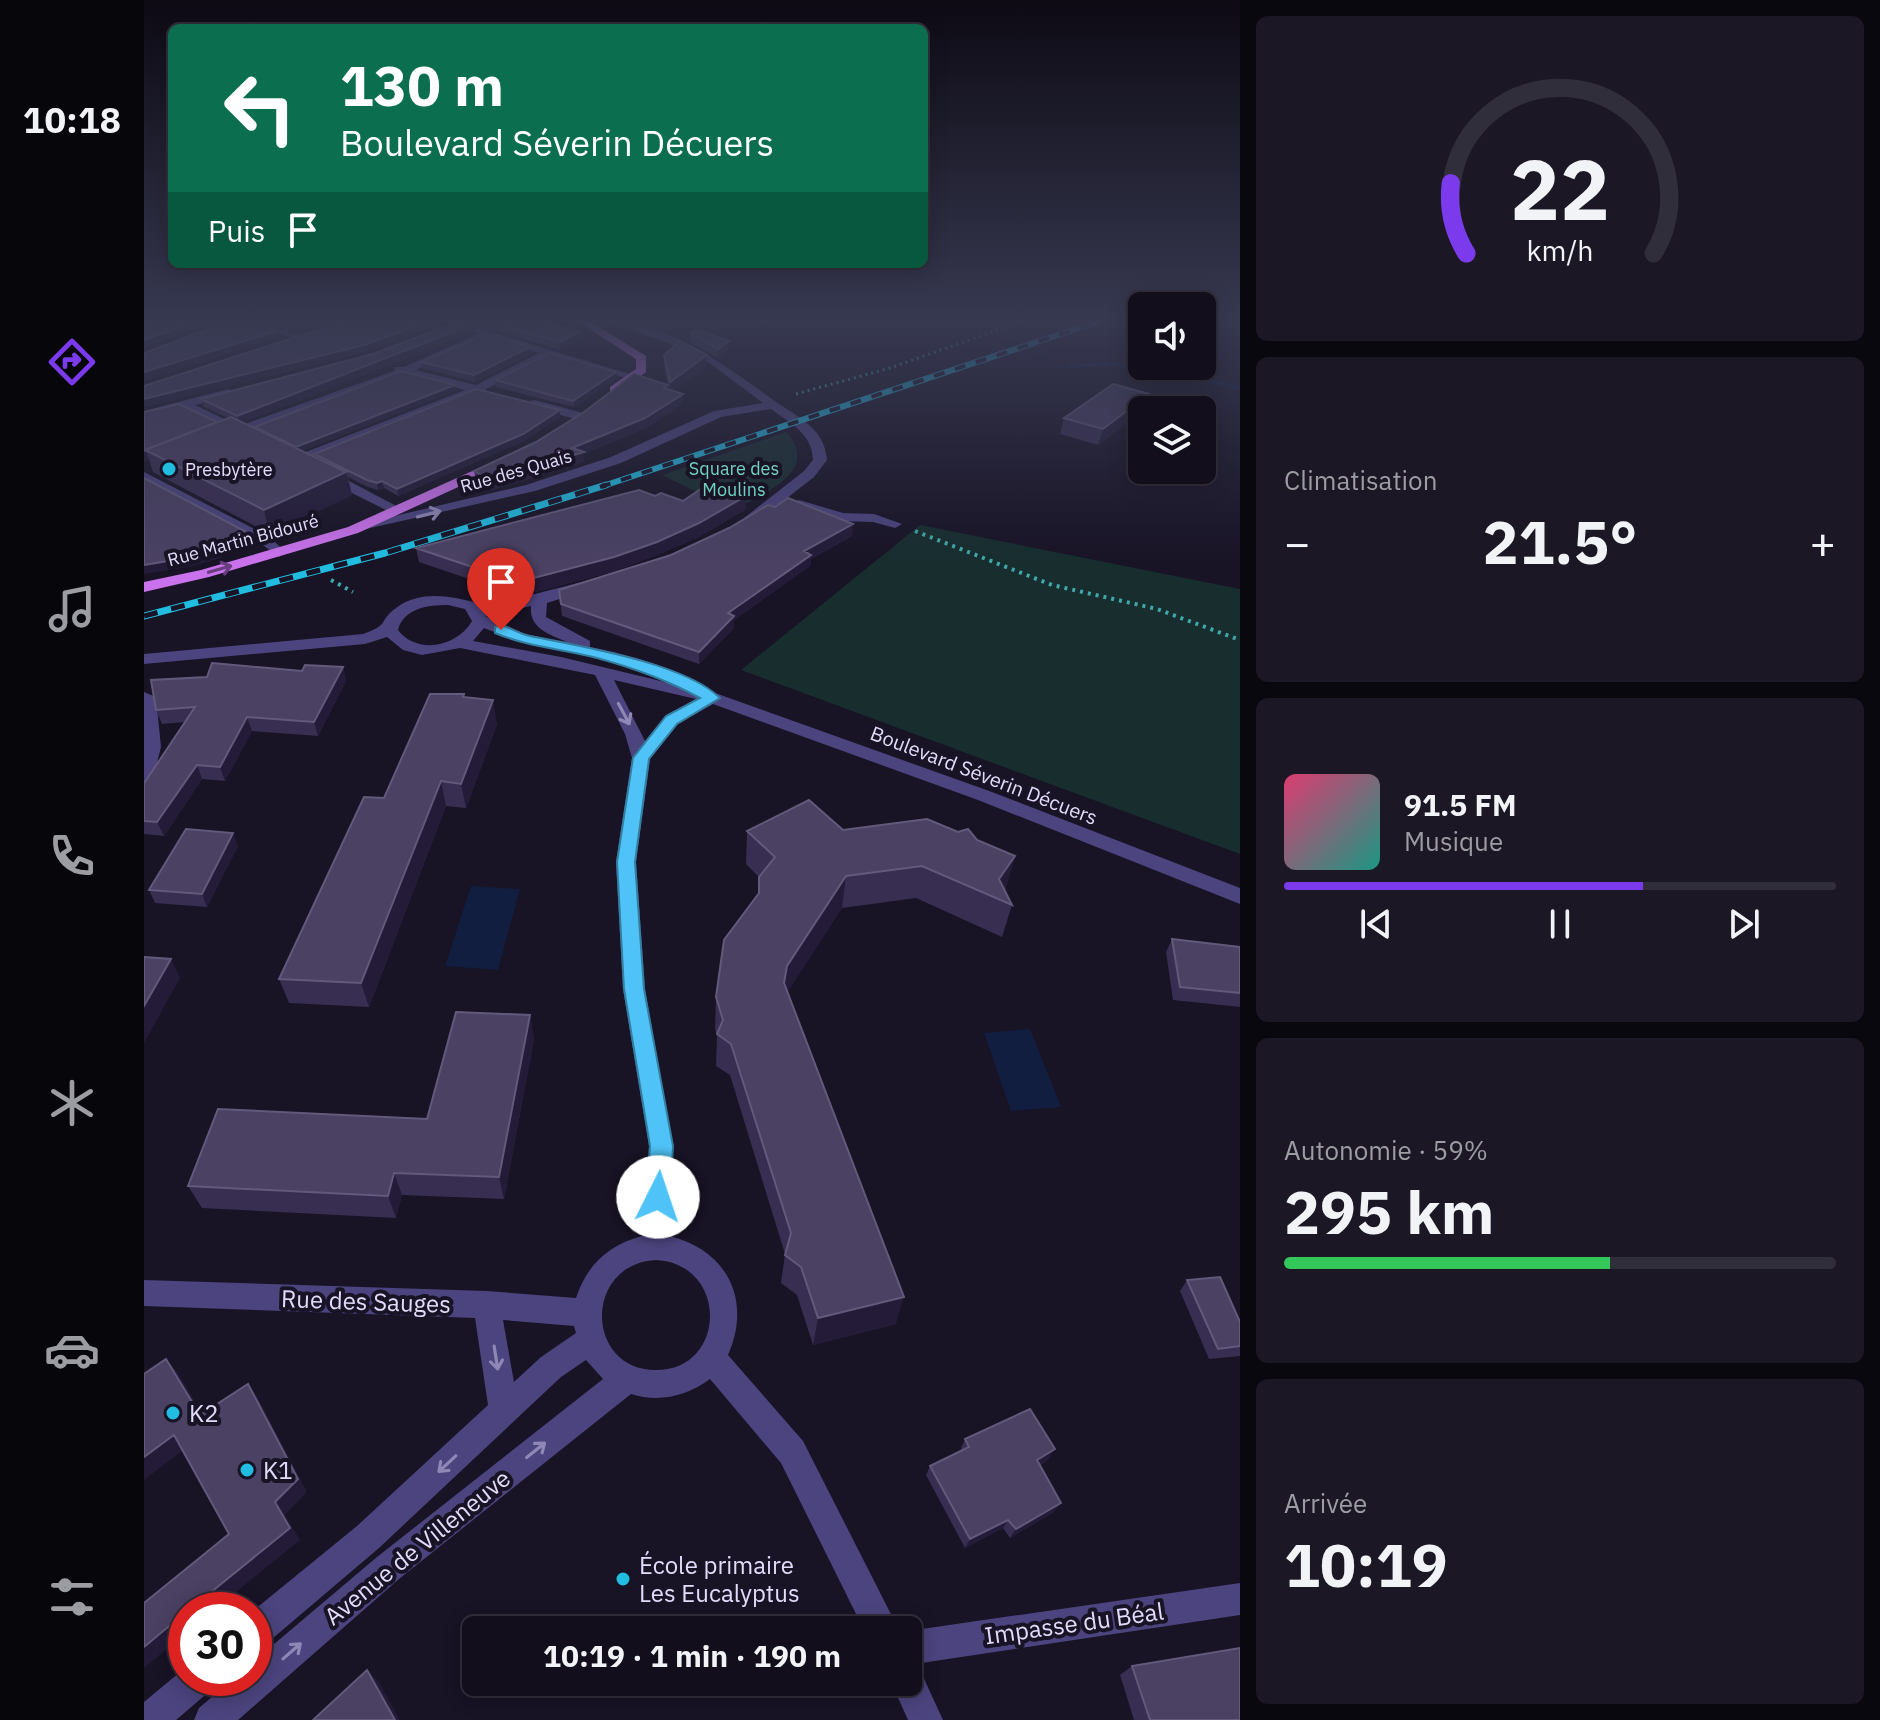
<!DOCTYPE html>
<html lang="fr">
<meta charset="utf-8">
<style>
body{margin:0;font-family:"IBM Plex Sans",sans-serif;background:#1b1725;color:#f1f3f6;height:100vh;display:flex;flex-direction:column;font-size:30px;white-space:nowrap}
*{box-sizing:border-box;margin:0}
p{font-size:26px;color:#9c9ca3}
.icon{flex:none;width:44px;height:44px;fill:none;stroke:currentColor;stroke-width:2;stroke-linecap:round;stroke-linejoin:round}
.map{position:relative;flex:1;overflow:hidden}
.side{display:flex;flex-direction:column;gap:16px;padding:16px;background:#0a080f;width:640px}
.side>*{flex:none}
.guide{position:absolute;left:24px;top:24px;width:760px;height:244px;border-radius:12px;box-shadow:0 4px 20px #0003,0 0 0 2px #312e3b;background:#0b6e4f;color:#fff;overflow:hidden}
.controls{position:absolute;left:984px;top:292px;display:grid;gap:16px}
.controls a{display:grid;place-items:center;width:88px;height:88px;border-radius:12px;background:#120e1c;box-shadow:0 4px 20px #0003,0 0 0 2px #312e3b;font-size:40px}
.speed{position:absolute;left:24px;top:1592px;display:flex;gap:16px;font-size:40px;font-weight:700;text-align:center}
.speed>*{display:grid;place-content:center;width:104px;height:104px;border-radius:50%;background:#120e1c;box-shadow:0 4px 20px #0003,0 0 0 2px #312e3b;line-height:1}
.speed .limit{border:12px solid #d22;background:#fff;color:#111}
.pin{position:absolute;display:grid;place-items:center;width:68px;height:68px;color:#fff;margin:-82px -34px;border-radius:50% 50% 50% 0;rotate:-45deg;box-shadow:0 0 8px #0007}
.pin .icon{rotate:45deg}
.me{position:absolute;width:88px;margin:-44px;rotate:4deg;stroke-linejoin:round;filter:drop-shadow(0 0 6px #0008)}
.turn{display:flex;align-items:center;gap:28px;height:168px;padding:0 40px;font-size:36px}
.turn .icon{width:104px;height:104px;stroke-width:2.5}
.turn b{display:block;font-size:56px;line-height:68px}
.then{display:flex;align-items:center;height:76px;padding:0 40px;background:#0003;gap:16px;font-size:30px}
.big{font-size:60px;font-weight:700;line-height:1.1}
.side .tile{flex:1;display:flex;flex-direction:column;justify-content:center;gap:12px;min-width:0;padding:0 28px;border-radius:12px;background:#1b1725}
.side .dial{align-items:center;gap:0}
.dial svg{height:208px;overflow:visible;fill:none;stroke:#312e3b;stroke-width:7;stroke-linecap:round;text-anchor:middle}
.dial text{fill:#f1f3f6;stroke:none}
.song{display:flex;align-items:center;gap:24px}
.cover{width:96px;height:96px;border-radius:12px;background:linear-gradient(135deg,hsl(340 70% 55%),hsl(170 70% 35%))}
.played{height:8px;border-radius:4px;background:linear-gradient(90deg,#7c3aed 65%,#312e3b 65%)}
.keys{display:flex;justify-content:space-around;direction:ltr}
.heat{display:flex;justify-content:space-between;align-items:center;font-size:44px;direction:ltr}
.charge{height:12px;border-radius:6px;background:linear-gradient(90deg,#34c759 59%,#312e3b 0)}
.trip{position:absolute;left:318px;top:1616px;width:460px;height:80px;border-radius:12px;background:#120e1c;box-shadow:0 4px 20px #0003,0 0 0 2px #312e3b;font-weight:700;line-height:80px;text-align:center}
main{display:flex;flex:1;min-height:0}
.dock{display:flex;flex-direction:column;width:144px;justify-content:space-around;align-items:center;background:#07060b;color:#9c9ca3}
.dock .icon{width:56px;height:56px}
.dock .active{color:#7c3aed}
.dock b{font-size:36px;color:#f1f3f6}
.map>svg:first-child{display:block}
.green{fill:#172d2e}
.water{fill:#121e3f}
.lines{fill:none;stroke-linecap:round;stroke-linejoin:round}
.stream{fill:#121e3f;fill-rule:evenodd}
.path-far1{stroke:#40a7aa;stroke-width:3;stroke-dasharray:2 4;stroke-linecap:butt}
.path{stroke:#40a7aa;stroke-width:4;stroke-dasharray:3 5;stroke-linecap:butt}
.minor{fill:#4b447e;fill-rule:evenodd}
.major{fill:#c972ec;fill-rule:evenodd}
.rail-far1-casing{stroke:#21bde1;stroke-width:6}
.rail-casing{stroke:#21bde1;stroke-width:7}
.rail-far1{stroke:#181325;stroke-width:4;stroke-dasharray:11;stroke-linecap:butt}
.rail{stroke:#181325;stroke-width:5;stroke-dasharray:14;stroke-linecap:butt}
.wall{fill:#382e51}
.shaded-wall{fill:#231b38}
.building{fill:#4a4163;stroke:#62597b;stroke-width:2}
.oneway{stroke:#8f88b6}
.oneway2{stroke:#683e7f}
.route{fill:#4fc3f7;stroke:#337fa1;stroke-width:2}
.poi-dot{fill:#21bde1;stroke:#181325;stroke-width:3}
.labels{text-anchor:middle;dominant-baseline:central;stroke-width:8;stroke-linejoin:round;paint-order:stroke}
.far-park-label{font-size:18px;fill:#71d1c2;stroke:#181325}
.far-poi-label{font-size:18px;fill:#e2dcfa;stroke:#181325;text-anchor:start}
.far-street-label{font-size:18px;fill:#e2dcfa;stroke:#181325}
.street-label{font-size:20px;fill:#e2dcfa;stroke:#181325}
.near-street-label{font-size:24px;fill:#e2dcfa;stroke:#181325}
.near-poi-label{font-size:24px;fill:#e2dcfa;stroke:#181325;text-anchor:start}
</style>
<main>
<nav class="dock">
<b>10:18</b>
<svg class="icon active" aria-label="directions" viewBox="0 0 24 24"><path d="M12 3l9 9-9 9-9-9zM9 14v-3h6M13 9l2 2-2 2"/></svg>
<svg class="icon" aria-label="music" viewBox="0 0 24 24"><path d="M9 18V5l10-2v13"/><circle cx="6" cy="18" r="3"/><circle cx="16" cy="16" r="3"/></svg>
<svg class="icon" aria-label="phone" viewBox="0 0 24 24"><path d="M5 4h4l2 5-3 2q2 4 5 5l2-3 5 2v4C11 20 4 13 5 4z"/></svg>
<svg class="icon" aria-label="climate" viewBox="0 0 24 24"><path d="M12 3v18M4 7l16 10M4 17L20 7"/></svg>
<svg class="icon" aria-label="car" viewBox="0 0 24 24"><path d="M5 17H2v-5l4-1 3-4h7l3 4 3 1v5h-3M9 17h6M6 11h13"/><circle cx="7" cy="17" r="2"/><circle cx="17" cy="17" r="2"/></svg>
<svg class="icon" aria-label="filters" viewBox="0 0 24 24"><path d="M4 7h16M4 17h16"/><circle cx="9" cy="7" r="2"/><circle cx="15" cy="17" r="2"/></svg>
</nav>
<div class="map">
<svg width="1096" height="1720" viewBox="0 0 1096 1720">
<rect width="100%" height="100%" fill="#181325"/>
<!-- green -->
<path class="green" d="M642,432C678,471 620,493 590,510L518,475Z
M776,525L1096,589V854L597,670Z"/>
<!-- water -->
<path class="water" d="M327,886L376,889L354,970L301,966Z
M886,1029L917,1107L867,1111L840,1033Z"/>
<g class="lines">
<!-- stream -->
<path class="stream" d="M847,322H852L854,324L849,325Z
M859,331H863L869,338L868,339H864L858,332Z
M890,349H894L904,356L899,357L890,351Z
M968,362L1017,369L1096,386V390L1017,373L968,366L924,368L921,366L924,364Z"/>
<!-- path-far1 -->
<path class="path-far1" d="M652,394L746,368L876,322"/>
<!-- path -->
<path class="path" d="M771,531L908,585L1013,609L1096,640
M187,580L209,592"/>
<!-- minor -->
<path class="minor" d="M156,322H169L148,333L157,336V340L133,333Z
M466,322C520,319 590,371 632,402C644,410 662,420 672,432C679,441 682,449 683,460L670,477L610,524H600V518L660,471L669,460C668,433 647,424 627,409L577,417L477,463L391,491L204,533V527L382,485L467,457L570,411L619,403L567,364L534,347Z
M335,328L495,377L489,380L406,356L342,389L341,393L154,464L149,463V457L321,390L262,374L104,431L102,435L81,439L75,435L83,430L38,409L0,419V411L84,389L90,393L88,396L51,405L95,426L250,371L251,367H260L334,334L330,331ZM344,337L395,353L332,385L272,370Z
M391,400L439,413L441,416L435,420L387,407V401Z
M0,472L126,537L142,553L135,557L116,543L0,481Z
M178,472H188L258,509L246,512L178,478Z
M655,500L699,513L730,514L758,524L751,528L729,522L698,521L650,507L648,504Z
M442,581L447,583V589L403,603L402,617L446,641V647C472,652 532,666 549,684L547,688L574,694L848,792L1096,888V904L834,800L569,704L534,724L506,759L492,862L501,989L529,1146L525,1236C584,1250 608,1301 584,1355L659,1441L755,1630H720L637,1463L566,1379C543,1396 515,1403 487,1394L255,1579L94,1720H50L55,1708L90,1678H110V1661L233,1557L459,1379L442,1360L417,1377L235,1548L122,1644L110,1649V1610L213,1526L344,1405L331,1318L0,1306V1280L343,1291L432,1298C443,1265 464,1245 498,1236L505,1146L479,989L472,862L488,758L481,734L451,675L316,648L278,655L259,650L243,637L221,644L0,664V654L219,634C246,625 234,621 252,608C276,590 306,596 333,603L336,608ZM304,605L321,609L328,621C313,647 273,655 254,630C260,608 284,605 304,605ZM387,606C385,629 405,634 423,642L381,634L341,616ZM340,628C399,653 467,653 525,683L417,657L329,641ZM470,680L552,699L522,716L501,741ZM512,1260C585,1264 583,1370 512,1370C441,1370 439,1264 512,1260ZM359,1320L430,1326L432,1333L397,1357L370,1382Z
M0,692L12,697L17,747L9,779L0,785Z
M1096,1583V1615L764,1665V1631Z
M764,1665L776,1670L799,1720H764L747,1682H764Z
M42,1667V1678H72L67,1690L32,1720H0V1702Z"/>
<!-- major -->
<path class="major" d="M435,322H447L502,356V372L474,393H466V387L492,369V359Z
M355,459L360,460V466L214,533L65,577L0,592V582L57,570L204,527Z"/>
<defs>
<path id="rail-far1" d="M456,487L953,322"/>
<path id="rail" d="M0,616L241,553L462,485"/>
</defs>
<!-- rail-far1 casing -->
<use href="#rail-far1" class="rail-far1-casing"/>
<!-- rail casing -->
<use href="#rail" class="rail-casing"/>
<!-- rail-far1 -->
<use href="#rail-far1" class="rail-far1"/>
<!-- rail -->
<use href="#rail" class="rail"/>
</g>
<!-- wall -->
<path class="wall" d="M122,322H187L145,335L144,330Z
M313,322H399L436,332L437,339L416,350L333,325L328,333L99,422L111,428V427L311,391L158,451L170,457V454L416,410V417L380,441L254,496L240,488L234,490L224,487L204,477L208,495L126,534L9,472L5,459L0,461V412L73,422L84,418L60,407L57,399L229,354Z
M546,333L585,350L574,358L546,342Z
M386,347L387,354L331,382L278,368L277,362Z
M520,355L563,366L529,391L539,403L502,428L440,454V462L348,490L332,481L330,471L525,390L520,366Z
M472,372L473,378L430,407L351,387V380Z
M1005,394L1001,410H998V412L954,445L916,434L920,418Z
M511,496L539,501L602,496V509L555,537L513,555L471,571L384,594L366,593L275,562L272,548Z
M708,536L667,559L666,566L590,620V628L555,664L418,616L415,590Z
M199,667L202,681L174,736L108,731L81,781L58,779L20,836L0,834V782H1L41,722L18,724L12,710L158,671Z
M320,694V697L353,724L322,808L302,806L225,1007L145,1003L135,979L240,798Z
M699,830L833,840L871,856L861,890L868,905L858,937L772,898L698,908L643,992L752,1324L669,1345L653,1295L637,1283L641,1254L586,1075L572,1066L573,1036L571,1029L572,997L614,894L615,877L602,864L603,831Z
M94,846L63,907L11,903L5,890Z
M1028,939L1096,947V1007L1029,1000L1022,952Z
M386,1015L390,1039L360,1199L258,1195L252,1218L58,1208L44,1186L283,1119Z
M1043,1280L1096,1322V1356L1065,1359L1036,1291Z
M821,1439L905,1459L896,1465L910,1512L866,1538L859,1528L821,1548L782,1475L786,1466L817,1451V1448Z
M988,1666L1096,1720H990L976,1675Z"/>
<!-- shaded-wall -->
<path class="shaded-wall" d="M51,322H74L0,348V340Z
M162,322H187L145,335L143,328Z
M283,322H305L221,352L0,408V399Z
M330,322H333V325L328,333L95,424L93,416Z
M133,331L135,338L0,381V372Z
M436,332L437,339L416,350L415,342Z
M585,341V350L574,358V349Z
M386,347L387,354L331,382L330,375Z
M563,355V366L526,393V382Z
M472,372L473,378L430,407L429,401Z
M311,385V391L153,453L152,447Z
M539,394V403L502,428L440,454V462L348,490L346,480L428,448Z
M1005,394L1001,410H998V412L954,445L959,429Z
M416,410V417L380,441L254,496L253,489Z
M0,451H2L5,459L0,461Z
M202,472L208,495L126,534L120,510Z
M238,481L240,488L234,490L233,483Z
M602,496V509L555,537L513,555L471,571L384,594L382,580Z
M709,524L708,536L667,559L666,566L590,620V628L555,664V652L584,613L660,551Z
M106,534L109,542L74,559L45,567L0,574V565Z
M199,667L202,681L174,736L170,722Z
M349,700L353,724L322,808L317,784Z
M103,717L108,731L81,781L76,767Z
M53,765L58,779L20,836L13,822Z
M297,781L302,806L225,1007L217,983Z
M89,833L94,846L63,907L58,894Z
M871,856L861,889L855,899V879Z
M702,876L698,908L640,998V983L643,966Z
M27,959L36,978L0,1043V1006Z
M386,1015L390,1039L360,1199L355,1177Z
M250,1173L258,1195L252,1218L244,1196Z
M760,1297L752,1324L669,1345L674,1318Z
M22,1359L34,1373L67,1428L56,1415Z
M104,1384L114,1398L163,1492L141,1515L156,1540L70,1610H45L131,1502Z
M30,1435L42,1448L0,1480V1457Z
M911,1449L905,1459L887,1470L893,1460Z
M917,1503L910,1512L866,1538L872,1529Z
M864,1520L859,1528L821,1548L826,1539Z
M42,1612V1633L0,1668V1647Z
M223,1670L235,1682L256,1720H251Z"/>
<!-- building -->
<path class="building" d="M0,322H51L0,340Z
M82,322H109L133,331L0,372V353Z
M139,322H162L143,328L142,323Z
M198,322H283L220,345L0,399V386Z
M313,322H330L327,325L93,416L57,399L229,354Z
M345,322H399L436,332L415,342Z
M552,329L585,341L574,349L546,333Z
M343,334L386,347L330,375L277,362Z
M536,341L563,355L526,382L520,355Z
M406,353L472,372L429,401L351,380Z
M257,371L311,385L152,447L111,427Z
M490,374L524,385L520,388L539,394L501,418L428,448L440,452L346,480L330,471L392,442L440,412Z
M969,384L1005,394L959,429L920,418Z
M332,389L416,410L379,434L253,489L238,481L233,483L223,480L170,454Z
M35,404L73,422L1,450H3L0,451V412Z
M87,417L202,472L120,510L1,450Z
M0,478L106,534L71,550L42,558L0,565Z
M564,484L602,496L555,523L513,542L470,557L382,580L364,579L272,548L495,490L511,496L517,493L539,501Z
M644,498L709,524L660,551L667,555L584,613L590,616L555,652L417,604L415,590L527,555L585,528L624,505L631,507Z
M68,663L158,671L161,665L199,667L170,722L103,717L76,767L53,765L13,822L0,821V782H1L51,707L12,710L7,680L63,677Z
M286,694H320L319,697L349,700L317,784L297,781L217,983L135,979L220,797L240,798Z
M665,800L699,830L783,819L814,832L824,829L833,840L871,856L855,879L868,905L778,866L702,876L643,966L640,983L760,1297L674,1318L657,1267L641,1255L647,1233L587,1044L573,1034L579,1020L572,997L580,940L615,893V877L631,857L603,831Z
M42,829L89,833L58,894L5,890Z
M1028,939L1096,947V993L1036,987Z
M0,957L27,959L0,1006Z
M312,1012L386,1015L355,1177L250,1173L244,1196L44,1186L74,1109L283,1119Z
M1076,1277L1096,1322V1346L1074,1349L1043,1280Z
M22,1359L56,1415L104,1384L154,1479L131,1502L146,1528L45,1610H42V1612L0,1647V1603L85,1534L30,1435L0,1457V1374Z
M886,1409L911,1449L893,1460L917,1503L872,1529L864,1520L826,1539L786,1466L825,1447L821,1439Z
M1096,1648V1720H1006L988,1666Z
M223,1670L251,1720H169Z"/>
<!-- one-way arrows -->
<defs><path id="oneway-shaft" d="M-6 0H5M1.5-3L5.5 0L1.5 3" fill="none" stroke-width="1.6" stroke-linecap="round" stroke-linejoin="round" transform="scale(2)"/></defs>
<g class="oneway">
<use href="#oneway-shaft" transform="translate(285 514) rotate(-14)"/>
<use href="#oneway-shaft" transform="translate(480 714) rotate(62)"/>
<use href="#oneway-shaft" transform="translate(352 1358) rotate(81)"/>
<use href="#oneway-shaft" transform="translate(392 1450) rotate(-39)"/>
<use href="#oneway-shaft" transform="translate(303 1464) rotate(137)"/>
<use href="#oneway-shaft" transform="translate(148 1651) rotate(-41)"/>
</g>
<use class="oneway2" href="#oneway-shaft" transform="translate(76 569) rotate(-16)"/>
<!-- sky -->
<linearGradient id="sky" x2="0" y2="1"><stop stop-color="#0d0a14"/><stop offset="0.57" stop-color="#373951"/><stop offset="1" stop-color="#373951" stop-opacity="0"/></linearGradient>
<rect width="1096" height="562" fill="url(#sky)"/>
<!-- route -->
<path class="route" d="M357,625C367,628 376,634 386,636C435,646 541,663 576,698L533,724L505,759L491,862L500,989L529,1146L526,1197L522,1204L514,1208L506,1204L502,1197L506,1146L480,989L473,862L489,758L522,716L556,698C523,680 490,668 453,658C419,649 384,647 351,633V627Z"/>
<!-- markers -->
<g class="poi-dot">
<circle cx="25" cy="469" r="8"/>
<circle cx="29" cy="1413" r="8"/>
<circle cx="103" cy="1470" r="8"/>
<circle cx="479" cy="1579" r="8"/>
</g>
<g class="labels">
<!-- far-park labels -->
<g class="far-park-label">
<text x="590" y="468">Square des<tspan x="590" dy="21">Moulins</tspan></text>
</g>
<!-- far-poi labels -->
<g class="far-poi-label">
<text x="41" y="469">Presbytère</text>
</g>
<!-- far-street labels -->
<g class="far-street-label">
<text transform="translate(372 471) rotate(-16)">Rue des Quais</text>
<text transform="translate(99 540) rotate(-15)">Rue Martin Bidouré</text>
</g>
<!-- street labels -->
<g class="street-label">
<text transform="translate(840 775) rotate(21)">Boulevard Séverin Décuers</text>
</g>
<!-- near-street labels -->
<g class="near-street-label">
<text transform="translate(222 1301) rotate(2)">Rue des Sauges</text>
<text transform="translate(273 1547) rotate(-39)">Avenue de Villeneuve</text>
<text transform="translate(930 1623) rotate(-8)">Impasse du Béal</text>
</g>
<!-- near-poi labels -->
<g class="near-poi-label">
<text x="45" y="1413">K2</text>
<text x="119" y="1470">K1</text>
<text x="495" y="1565">École primaire<tspan x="495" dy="28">Les Eucalyptus</tspan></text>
</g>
</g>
</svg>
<div class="controls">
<a><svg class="icon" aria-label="sound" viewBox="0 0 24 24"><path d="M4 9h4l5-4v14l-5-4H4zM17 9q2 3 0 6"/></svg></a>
<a><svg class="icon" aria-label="layers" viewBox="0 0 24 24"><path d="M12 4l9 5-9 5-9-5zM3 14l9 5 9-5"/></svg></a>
</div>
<div class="speed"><div class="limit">30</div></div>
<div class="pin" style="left:357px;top:630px;background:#d93025"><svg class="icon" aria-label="arrive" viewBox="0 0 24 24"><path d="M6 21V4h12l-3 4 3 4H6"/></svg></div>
<svg class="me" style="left:514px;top:1197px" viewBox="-20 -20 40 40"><circle r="19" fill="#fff"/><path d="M0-13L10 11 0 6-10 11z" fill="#4fc3f7"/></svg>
<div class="trip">10:19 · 1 min · 190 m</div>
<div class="guide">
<div class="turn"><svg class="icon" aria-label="left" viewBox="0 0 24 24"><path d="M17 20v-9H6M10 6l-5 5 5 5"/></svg><div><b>130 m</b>Boulevard Séverin Décuers</div></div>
<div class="then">Puis<svg class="icon" aria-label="arrive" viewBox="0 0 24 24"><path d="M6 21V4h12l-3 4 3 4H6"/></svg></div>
</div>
</div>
<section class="side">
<div class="tile dial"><svg viewBox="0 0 100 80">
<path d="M14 69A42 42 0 1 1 86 69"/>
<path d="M14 69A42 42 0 0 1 8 42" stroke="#7c3aed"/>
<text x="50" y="56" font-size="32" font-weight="700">22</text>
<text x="50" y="72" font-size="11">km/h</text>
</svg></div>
<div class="tile"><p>Climatisation</p>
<div class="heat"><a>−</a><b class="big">21.5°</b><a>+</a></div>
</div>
<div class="tile">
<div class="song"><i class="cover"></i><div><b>91.5 FM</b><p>Musique</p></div></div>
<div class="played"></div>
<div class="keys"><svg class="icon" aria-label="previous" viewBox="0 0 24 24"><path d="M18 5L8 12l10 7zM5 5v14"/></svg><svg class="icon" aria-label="pause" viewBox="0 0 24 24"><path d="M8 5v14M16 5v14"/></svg><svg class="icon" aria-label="next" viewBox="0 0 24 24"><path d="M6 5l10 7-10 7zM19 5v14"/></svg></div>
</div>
<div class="tile"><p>Autonomie · 59%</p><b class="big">295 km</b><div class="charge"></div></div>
<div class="tile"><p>Arrivée</p><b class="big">10:19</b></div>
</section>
</main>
